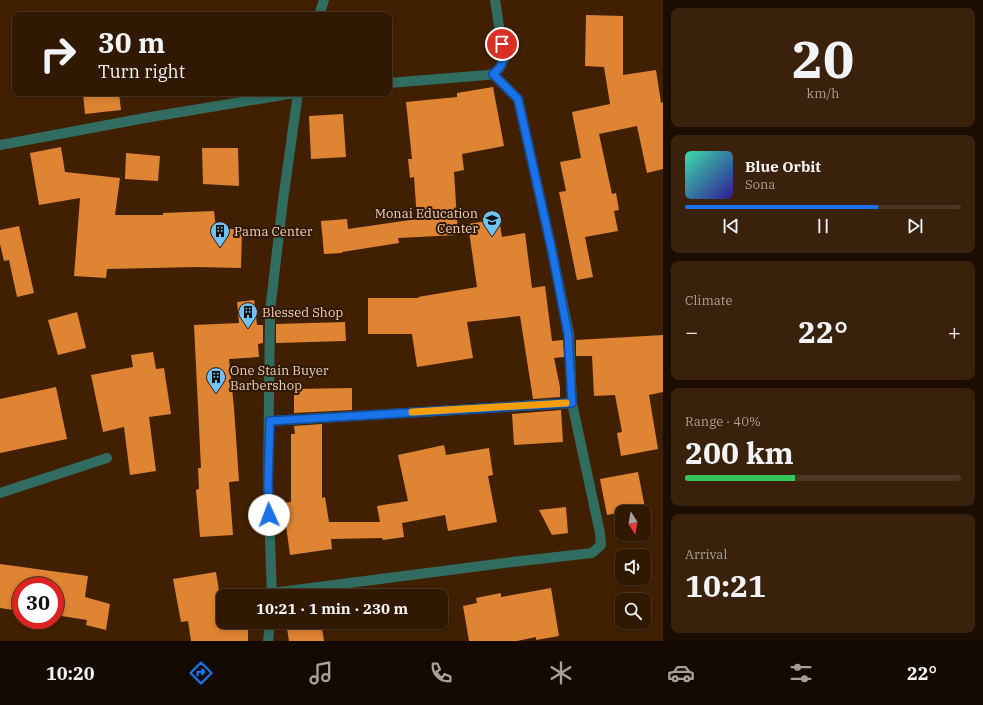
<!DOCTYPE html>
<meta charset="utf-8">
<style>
body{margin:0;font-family:"IBM Plex Serif",serif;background:#39210c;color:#f1f3f6;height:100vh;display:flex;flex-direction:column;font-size:15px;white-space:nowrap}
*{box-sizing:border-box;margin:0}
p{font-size:13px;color:#a8a099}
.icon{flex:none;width:22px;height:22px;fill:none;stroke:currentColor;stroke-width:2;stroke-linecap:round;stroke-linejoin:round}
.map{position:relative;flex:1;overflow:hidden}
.drawer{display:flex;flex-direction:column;gap:8px;padding:8px;background:#1b0d01;width:320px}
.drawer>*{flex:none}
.banner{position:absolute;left:12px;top:12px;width:380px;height:84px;border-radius:8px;box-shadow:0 2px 6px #0003,0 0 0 1px #4c3724;background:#311802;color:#f1f3f6;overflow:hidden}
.needle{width:26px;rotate:169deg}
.buttons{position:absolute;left:615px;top:505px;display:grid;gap:8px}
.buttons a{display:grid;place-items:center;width:36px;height:36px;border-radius:8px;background:#311802;box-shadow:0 2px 6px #0003,0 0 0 1px #4c3724;font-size:20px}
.speed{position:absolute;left:12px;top:577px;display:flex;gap:8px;font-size:20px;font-weight:700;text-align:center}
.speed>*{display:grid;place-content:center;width:52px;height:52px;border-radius:50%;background:#311802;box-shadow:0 2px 6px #0003,0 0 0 1px #4c3724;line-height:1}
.speed .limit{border:6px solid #d22;background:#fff;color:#111}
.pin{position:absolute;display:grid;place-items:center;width:34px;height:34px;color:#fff;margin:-17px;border:2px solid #fff;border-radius:50%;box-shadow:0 1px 4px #0007}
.me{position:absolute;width:44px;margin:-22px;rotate:358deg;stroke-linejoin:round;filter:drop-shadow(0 0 3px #0008)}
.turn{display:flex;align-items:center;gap:14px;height:84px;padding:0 20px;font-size:18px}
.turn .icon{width:52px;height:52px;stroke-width:2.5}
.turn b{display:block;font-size:28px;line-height:34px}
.big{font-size:30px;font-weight:700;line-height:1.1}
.drawer .tile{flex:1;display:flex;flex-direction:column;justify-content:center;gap:6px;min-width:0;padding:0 14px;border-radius:8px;background:#39210c}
.drawer .dial{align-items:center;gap:0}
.dial b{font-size:52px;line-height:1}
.song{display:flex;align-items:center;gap:12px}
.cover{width:48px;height:48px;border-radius:6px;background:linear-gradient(135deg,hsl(160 70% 55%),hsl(250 70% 35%))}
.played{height:4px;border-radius:2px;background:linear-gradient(90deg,#1a73e8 70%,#4c3724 70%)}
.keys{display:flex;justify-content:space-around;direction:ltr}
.heat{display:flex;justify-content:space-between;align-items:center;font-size:22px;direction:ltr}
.charge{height:6px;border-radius:3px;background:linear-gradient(90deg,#34c759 40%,#4c3724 0)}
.trip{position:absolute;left:216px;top:589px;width:232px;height:40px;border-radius:8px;background:#311802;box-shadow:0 2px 6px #0003,0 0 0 1px #4c3724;font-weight:700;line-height:40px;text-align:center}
.menu{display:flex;height:64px;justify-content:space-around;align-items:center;background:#140a01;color:#a8a099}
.menu .icon{width:28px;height:28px}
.menu .active{color:#1a73e8}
.menu b{font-size:18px;color:#f1f3f6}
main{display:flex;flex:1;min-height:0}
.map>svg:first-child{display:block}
.building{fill:#df8432}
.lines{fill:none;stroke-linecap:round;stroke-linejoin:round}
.street{stroke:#316c60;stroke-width:10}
.route-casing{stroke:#114b97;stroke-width:10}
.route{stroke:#1a73e8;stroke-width:7}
.slow{stroke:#f59e0b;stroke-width:7}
.labels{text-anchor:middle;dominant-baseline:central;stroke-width:4;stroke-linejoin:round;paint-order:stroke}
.poi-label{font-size:13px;fill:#f4d0b5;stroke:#2f1a09;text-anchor:start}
</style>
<main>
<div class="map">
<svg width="663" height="641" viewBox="0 0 663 641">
<rect width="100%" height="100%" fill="#412002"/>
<!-- building -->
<path class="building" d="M586,15L623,16V75L656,70L661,103L663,102V169L647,173L637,126L599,134L612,194L616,193L619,210L614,211L618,231L585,237L593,277L577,280L559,192L566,191L560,162L581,158L572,112L610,104L604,67L585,66Z
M493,87L504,146L462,154L464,170L454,172L458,235L398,238L399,243L342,252V253L324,254L321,221L347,219L348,229L417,219L414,177L410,178L408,159H412L406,102L457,97V93Z
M83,93H119L121,110L85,114Z
M343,114L346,157L311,159L309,116Z
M61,147L65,172L120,178L115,215H163V213L214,211L216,229H242L241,268L196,267L107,269L106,278L74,276L80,198L39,205L30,153Z
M202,148H238L239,186L203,184Z
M126,153L160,156L158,181L125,179Z
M499,219L502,237L525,233L532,288L545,286L552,341L563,340L564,357L554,358L560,387V397L533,399L520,316L467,322L473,358L417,367L412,334H368V298H419L418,297L477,287L468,224Z
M19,226L34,293L17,297L9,260L4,261L0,244V230Z
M254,300L257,325H263V343L258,344L259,357L229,359L234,408L239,481L229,482L233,535L200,537L196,490L199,489L198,468H201L194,325L239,323L237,302Z
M77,312L86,348L58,355L48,320Z
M345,322L346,341L276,343V324Z
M663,335V392L649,395L658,449L621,456L617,433L622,432L615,395L594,396L592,356H576V340Z
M153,352L156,369L164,368L171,414L149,417L156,471L130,475L124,427L103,432L91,375L133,367L131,355Z
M56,387L67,439L0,453V399Z
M352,388V410L294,413V389Z
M561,410L563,442L514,445L512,414Z
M322,424V498L325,497L329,522H380L377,506L408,501L398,455L444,445L446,455L489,448L493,475L488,476L497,522L448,531L445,515L402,523L404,537L383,540L382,538L331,539L332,549L290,555L283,503L291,502V434H295L294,426Z
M638,472L645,508L607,515L600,479Z
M566,507L568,533L552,535L539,510Z
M0,564L88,576L85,597L110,604L106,630L86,625L87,620L55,615V586H21V611L0,608Z
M216,572L222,610L223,609V622H248V641H191L188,621L181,622L173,579Z
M551,588L559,636L536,640V637L517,641H469L463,606L477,603L476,598L501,593V597Z
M286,622H321L324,641H289Z"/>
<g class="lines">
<!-- street -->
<path class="street" d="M319,15L324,0
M389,83L487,75L493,74L499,69L504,59L495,0
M0,145L145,118L295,93
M270,421L572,403
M0,493L107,458
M272,593L512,562L592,553L601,545L600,533L572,403L569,334L552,251L518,99L493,74
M272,596L268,483L270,311L283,200L298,93
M268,641L270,622"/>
</g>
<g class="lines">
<defs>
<path id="route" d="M269,515L268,483L270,421L572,403L568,334L552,251L518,99L493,74C505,65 504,58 502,44"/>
</defs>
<!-- route casing -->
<use href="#route" class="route-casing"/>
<!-- route -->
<use href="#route" class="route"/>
<!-- slow -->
<path class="slow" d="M412,412L566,403"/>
</g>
<!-- icons -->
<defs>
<symbol id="school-pin" viewBox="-11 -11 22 30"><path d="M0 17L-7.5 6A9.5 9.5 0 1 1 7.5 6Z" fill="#70c1f4" stroke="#2f1a09"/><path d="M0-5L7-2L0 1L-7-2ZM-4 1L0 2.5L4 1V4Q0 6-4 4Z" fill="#111"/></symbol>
<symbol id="building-pin" viewBox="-11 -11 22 30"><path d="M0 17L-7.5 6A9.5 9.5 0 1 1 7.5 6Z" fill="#70c1f4" stroke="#2f1a09"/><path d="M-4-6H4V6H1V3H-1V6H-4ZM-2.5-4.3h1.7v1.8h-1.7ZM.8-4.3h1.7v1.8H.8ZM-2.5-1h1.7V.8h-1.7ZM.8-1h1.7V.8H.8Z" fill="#111"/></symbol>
</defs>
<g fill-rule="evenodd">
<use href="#school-pin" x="481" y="209" width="22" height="30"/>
<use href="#building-pin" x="209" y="220" width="22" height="30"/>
<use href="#building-pin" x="237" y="301" width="22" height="30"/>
<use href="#building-pin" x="205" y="366" width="22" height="30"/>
</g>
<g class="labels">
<!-- poi labels -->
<g class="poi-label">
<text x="478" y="213" text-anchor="end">Monai Education<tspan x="478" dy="15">Center</tspan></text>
<text x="234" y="231">Pama Center</text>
<text x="262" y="312">Blessed Shop</text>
<text x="230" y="370">One Stain Buyer<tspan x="230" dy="15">Barbershop</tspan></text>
</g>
</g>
</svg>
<div class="buttons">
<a><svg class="needle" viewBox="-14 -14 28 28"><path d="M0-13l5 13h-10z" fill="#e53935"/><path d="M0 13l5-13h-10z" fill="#a8a099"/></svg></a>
<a><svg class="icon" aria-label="sound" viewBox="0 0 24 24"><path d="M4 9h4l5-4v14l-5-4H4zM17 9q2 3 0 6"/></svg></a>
<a><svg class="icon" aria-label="search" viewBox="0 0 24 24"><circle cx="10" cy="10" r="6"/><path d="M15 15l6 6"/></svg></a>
</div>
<div class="speed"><div class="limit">30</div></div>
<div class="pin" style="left:502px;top:44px;background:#d93025"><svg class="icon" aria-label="arrive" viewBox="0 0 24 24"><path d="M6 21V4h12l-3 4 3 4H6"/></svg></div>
<svg class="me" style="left:269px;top:515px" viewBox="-20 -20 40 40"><circle r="19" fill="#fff"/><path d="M0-13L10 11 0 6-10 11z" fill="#1a73e8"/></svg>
<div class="trip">10:21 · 1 min · 230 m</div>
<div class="banner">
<div class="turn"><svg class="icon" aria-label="right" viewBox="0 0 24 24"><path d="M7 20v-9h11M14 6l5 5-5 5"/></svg><div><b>30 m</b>Turn right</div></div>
</div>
</div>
<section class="drawer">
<div class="tile dial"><b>20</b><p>km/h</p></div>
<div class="tile">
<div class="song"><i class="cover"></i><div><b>Blue Orbit</b><p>Sona</p></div></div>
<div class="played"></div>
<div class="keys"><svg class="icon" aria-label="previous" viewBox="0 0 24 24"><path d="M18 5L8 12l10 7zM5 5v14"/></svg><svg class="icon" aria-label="pause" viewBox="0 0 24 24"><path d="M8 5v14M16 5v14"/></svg><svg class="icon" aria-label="next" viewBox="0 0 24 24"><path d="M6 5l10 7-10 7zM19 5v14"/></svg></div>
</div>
<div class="tile"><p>Climate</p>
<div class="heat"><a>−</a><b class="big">22°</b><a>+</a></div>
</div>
<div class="tile"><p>Range · 40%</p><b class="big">200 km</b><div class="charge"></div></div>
<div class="tile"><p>Arrival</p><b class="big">10:21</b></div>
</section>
</main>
<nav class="menu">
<b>10:20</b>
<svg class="icon active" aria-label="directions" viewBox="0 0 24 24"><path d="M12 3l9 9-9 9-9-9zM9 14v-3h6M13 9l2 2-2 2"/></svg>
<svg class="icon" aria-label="music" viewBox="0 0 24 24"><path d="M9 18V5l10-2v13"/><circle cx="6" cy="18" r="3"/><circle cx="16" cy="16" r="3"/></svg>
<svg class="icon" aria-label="phone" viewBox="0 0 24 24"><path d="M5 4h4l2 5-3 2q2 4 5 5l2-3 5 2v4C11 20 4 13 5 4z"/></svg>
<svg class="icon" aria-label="climate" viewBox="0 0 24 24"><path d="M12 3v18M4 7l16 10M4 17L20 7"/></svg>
<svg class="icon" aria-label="car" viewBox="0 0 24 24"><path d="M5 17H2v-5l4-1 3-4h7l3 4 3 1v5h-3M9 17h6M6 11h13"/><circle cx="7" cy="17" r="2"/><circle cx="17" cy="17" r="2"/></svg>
<svg class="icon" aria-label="filters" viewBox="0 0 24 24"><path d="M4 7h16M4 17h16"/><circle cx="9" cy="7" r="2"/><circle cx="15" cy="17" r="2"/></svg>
<b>22°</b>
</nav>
